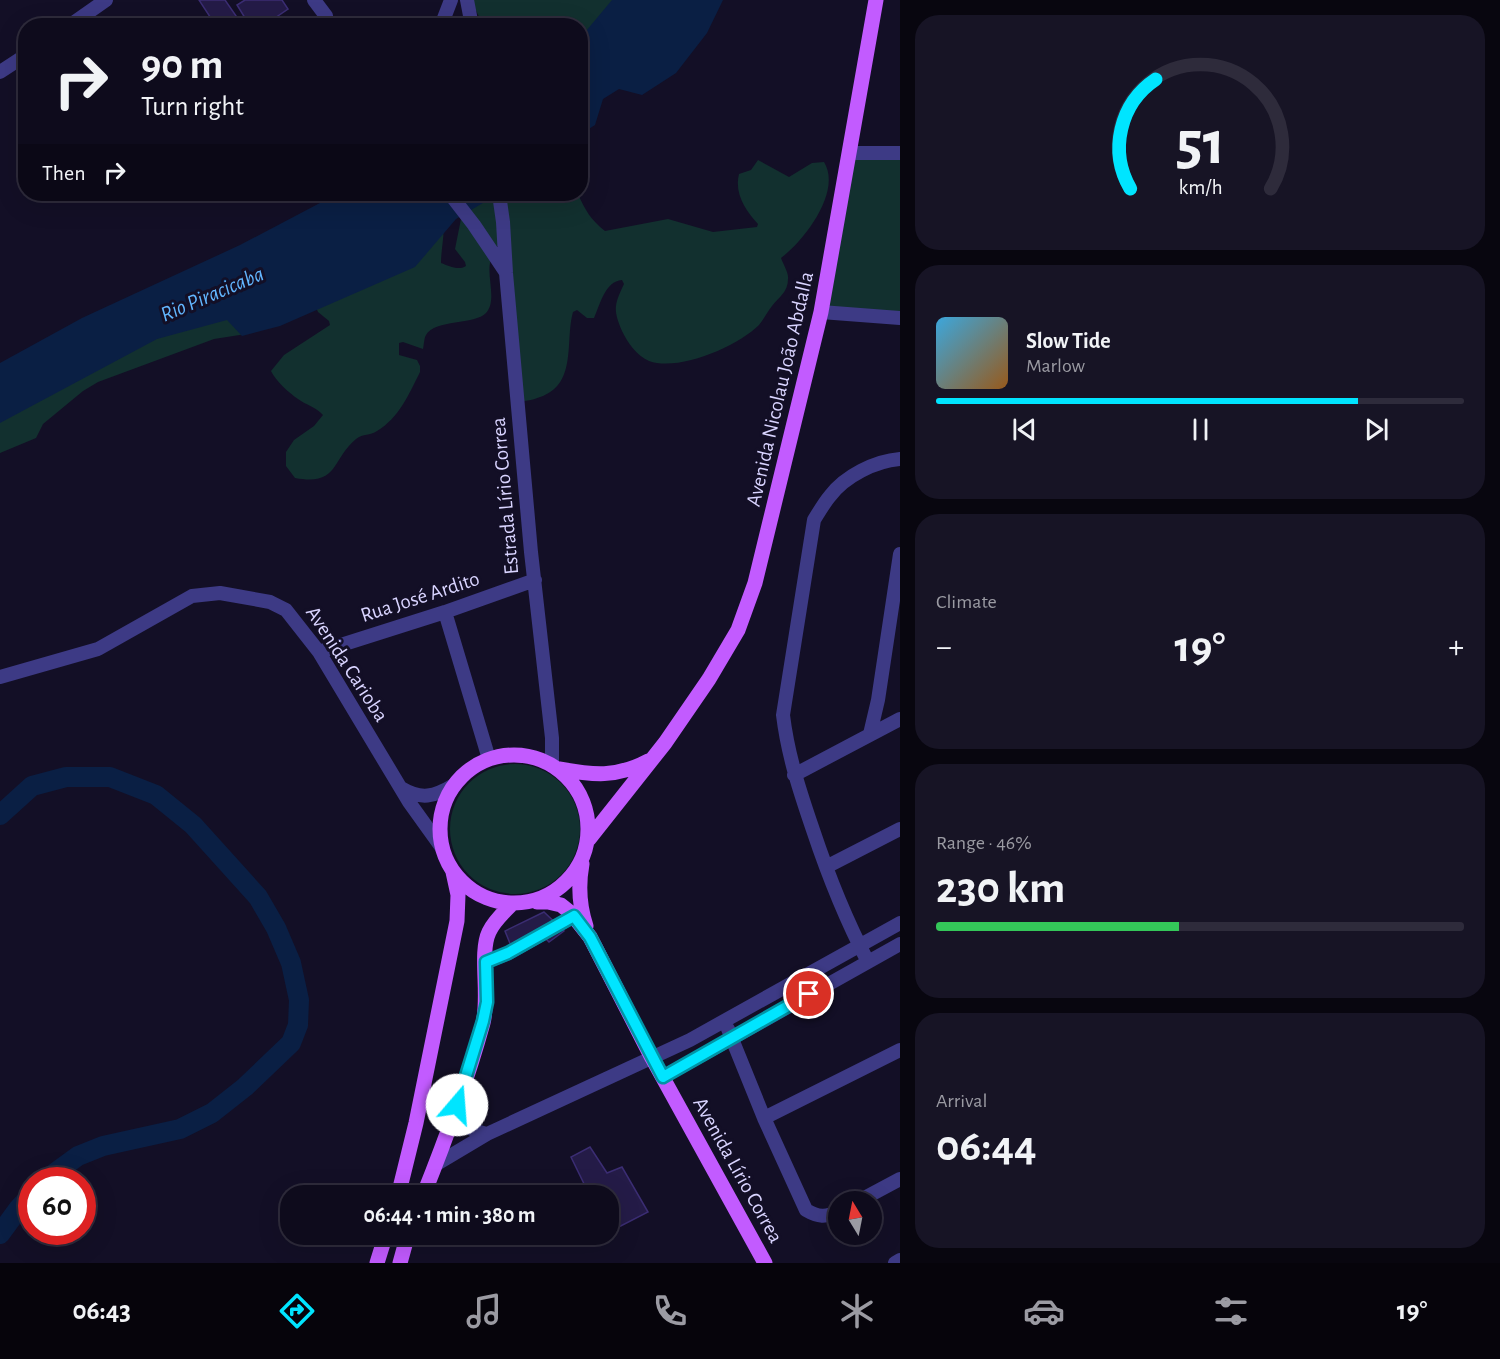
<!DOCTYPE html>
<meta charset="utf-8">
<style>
body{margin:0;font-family:"Alegreya Sans",sans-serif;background:#171425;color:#f1f3f6;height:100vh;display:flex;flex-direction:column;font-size:22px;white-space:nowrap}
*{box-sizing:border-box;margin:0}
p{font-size:20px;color:#9b9ba3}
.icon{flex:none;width:33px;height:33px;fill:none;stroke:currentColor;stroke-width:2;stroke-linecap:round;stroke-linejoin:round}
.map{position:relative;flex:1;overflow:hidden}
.side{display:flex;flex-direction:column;gap:15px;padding:15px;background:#08060f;width:600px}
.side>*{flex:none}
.guide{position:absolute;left:18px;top:18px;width:570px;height:183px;border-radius:24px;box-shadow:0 6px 24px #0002,0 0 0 2px #2e2b3b;background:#0e0b1c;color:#f1f3f6;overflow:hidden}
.needle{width:39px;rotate:350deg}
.tools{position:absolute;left:828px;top:1191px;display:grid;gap:12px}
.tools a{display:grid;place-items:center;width:54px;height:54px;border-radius:50%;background:#0e0b1c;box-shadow:0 6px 24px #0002,0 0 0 2px #2e2b3b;font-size:30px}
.speed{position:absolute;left:18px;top:1167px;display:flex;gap:12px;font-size:30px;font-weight:700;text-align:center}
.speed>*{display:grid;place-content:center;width:78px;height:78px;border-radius:50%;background:#0e0b1c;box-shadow:0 6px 24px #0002,0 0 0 2px #2e2b3b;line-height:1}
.speed .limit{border:9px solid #d22;background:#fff;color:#111}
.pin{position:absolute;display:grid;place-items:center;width:51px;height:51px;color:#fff;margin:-26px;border:3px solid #fff;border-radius:50%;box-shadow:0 2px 6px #0007}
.me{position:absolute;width:66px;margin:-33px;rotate:18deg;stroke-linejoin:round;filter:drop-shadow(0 0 4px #0008)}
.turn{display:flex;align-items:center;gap:21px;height:126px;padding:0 24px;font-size:27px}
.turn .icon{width:78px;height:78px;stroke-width:2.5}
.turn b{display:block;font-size:42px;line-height:51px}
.then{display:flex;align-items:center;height:57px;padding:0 24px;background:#0003;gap:12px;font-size:22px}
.big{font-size:45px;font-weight:600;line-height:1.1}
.side .card{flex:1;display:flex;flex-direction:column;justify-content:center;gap:9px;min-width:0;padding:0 21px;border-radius:24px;background:#171425}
.side .dial{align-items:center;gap:0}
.dial svg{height:156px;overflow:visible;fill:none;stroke:#2e2b3b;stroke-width:7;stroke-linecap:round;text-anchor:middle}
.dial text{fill:#f1f3f6;stroke:none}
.song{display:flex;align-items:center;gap:18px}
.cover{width:72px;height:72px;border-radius:9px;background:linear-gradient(135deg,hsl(200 70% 55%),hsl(30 70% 35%))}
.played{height:6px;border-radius:3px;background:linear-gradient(90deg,#00e5ff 80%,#2e2b3b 80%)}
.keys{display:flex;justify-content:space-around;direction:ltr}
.heat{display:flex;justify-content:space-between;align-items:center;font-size:33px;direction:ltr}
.charge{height:9px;border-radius:4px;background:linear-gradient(90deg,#34c759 46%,#2e2b3b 0)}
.trip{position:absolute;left:280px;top:1185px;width:339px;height:60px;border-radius:24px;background:#0e0b1c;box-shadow:0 6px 24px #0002,0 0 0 2px #2e2b3b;font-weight:600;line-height:60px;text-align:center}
.tab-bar{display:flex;height:96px;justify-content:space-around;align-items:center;background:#06040b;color:#9b9ba3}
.tab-bar .icon{width:42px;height:42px}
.tab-bar .active{color:#00e5ff}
.tab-bar b{font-size:27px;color:#f1f3f6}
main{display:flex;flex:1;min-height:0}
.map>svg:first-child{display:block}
.green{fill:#12302f}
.water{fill:#0a1f44}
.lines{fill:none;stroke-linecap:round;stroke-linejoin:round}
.river{stroke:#0a1f44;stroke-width:20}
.building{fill:#241b47;stroke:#3b2d73;stroke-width:1.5}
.minor{stroke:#3d3a85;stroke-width:14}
.major{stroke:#c25bff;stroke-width:15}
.route-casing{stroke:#0095a6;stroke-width:15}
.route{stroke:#00e5ff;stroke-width:10}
.labels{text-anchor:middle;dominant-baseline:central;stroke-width:6;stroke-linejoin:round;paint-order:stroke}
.street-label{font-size:21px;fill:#d9d4ff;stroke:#130f26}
.water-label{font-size:22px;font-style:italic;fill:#62b6ff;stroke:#130f26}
</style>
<main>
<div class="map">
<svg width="900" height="1263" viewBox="0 0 900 1263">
<rect width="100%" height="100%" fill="#130f26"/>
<!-- green -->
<path class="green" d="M471,0H623L581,48L580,26L483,25Z
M900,152V314L828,306L850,153Z
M758,160L789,177L812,163L824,162C842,191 805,240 781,258C783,264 789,273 788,279C788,292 779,297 772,306C767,312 764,319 759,325C738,346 679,372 649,361C636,355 628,343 622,331C613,310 614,305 624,284L622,280C605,281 600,305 594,318H587L577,310L573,312C565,340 577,382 543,396C535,399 529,401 520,401L508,251L497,246C494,251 490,257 490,263C487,278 497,301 486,313C475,325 435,319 426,335C424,338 424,345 423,349L403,342L399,343V355L417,360L420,366V372C409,394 399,418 377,431C370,436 363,433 356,439C331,460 339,486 295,478L286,466V452L294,440L314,426L323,415C316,407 306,405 298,399C289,393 275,380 271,371L284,355L330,325L329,321L318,312L315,305L443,221C445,236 441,248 441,263C449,266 458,271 466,266L465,262L455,249L462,214L491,194L495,207L501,194H578C585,210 591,220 605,231L668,219L713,232L757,227L758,224C746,211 734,194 739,174L751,170Z
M251,299L246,334L214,339L98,382L83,391L43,424L36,438L0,453V412L13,399Z
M450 829a65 65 0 1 1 130 0a65 65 0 1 1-130 0Z"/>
<!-- water -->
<path class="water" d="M612,0H723L707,33L676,73L642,95L619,89L603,99L595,125L581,134V37Z
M337,194H498L456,219L415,267L280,326L242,336L227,320L157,339L0,423V363L82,318L240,245Z"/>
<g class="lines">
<!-- river -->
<path class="river" d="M0,815L32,786L66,777H110L156,795L193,825L258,897L276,928L291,963L299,1000L298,1025L291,1043L245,1087L212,1113L180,1129L103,1146L78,1156L45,1180
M0,1234L19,1208L32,1194"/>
</g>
<!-- building -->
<path class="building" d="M199,0H225L243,26H216Z
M245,0H282L288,9L263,26H250L237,5Z
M544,912L564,931L549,942L539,932L511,946L505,931Z
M590,1147L607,1173L622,1167L648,1212L609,1232V1196H590L571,1157Z"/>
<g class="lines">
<!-- minor -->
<path class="minor" d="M314,0L326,16L328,26
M467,0L472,26
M69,26L106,0
M441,26L451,0
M0,72L26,55
M850,153H900
M450,194L474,225L505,271
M499,194L503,222L506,273L531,552L552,738V765
M821,312L900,318
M445,612L489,759
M319,652L445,612L535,580
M0,677L98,649L192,596L220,593L270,602L286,610L319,652L409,802L442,848
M870,734L878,700L900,554
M794,775L900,719
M401,788C421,800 434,797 454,785
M826,867L900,829
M486,962L509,953L574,916
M868,962C846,920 828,875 813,830C800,792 788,756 783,715L814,520C819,512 824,503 830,496C845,476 875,461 900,459
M728,1029L764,1118L806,1210C818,1217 826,1218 838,1211
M663,1077L900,944
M457,1105C461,1126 467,1129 487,1134
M764,1118L900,1050
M435,1165L487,1134L690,1040L900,923
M857,1202L900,1179
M895,1263L900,1260"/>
<!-- major -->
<path class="major" d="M440 829a74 74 0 1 1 148 0a74 74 0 1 1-148 0Z
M559,769C593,775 616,778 648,761
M589,839L665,743L709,679L738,630L755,583L821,312L876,0
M582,864C578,886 579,905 586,926
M537,902H548L561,905L571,913L590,937L652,1058L765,1263
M398,1196L416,1123L457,921L458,895L453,872
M423,1196C446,1139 467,1081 483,1023C490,996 479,953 489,932C494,921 504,912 512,904
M377,1263L386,1234
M400,1263L408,1234"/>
</g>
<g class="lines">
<defs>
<path id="route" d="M457,1105L483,1021L487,1002L486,962L508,953L574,916L590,937L663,1077L809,994"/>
</defs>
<!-- route casing -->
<use href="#route" class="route-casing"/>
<!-- route -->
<use href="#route" class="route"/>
</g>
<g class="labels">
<!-- street labels -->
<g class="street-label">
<text transform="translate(780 389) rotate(-77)">Avenida Nicolau João Abdalla</text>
<text transform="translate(505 496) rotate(-95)">Estrada Lírio Correa</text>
<text transform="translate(420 597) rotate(-18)">Rua José Ardito</text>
<text transform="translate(347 664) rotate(57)">Avenida Carioba</text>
<text transform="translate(738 1170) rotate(61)">Avenida Lírio Correa</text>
</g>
<!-- water labels -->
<g class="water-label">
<text transform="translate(212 294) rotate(-23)">Rio Piracicaba</text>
</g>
</g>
</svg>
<div class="tools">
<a><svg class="needle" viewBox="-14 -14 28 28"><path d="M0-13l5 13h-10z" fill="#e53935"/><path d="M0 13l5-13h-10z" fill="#9b9ba3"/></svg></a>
</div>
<div class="speed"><div class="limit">60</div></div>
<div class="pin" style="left:809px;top:994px;background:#d93025"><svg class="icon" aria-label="arrive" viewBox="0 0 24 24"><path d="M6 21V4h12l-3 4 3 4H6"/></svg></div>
<svg class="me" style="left:457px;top:1105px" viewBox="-20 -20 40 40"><circle r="19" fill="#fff"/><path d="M0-13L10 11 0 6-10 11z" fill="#00e5ff"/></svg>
<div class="trip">06:44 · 1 min · 380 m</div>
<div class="guide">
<div class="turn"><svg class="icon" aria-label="right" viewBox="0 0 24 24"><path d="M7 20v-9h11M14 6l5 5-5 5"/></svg><div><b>90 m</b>Turn right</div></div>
<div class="then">Then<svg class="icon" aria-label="right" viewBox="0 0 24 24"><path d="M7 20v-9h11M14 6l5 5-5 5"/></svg></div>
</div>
</div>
<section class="side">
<div class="card dial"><svg viewBox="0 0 100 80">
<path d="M14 69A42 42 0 1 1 86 69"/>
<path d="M14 69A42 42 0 0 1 27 13" stroke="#00e5ff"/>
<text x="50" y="56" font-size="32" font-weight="700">51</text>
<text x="50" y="72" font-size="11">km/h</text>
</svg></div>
<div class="card">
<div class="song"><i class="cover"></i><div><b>Slow Tide</b><p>Marlow</p></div></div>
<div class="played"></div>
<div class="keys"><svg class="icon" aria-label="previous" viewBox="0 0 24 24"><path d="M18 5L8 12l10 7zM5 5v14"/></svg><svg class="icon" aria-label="pause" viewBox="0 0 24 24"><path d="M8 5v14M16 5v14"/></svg><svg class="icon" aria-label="next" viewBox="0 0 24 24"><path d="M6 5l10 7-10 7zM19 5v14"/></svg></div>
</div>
<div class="card"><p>Climate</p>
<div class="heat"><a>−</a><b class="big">19°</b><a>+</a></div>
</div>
<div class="card"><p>Range · 46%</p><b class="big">230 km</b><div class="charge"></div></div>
<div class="card"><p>Arrival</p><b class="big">06:44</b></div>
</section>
</main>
<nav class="tab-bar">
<b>06:43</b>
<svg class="icon active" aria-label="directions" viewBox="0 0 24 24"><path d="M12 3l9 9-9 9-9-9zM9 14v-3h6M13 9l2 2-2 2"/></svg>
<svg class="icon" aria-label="music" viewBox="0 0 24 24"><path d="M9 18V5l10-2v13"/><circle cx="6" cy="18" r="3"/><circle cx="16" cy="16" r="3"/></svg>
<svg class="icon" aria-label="phone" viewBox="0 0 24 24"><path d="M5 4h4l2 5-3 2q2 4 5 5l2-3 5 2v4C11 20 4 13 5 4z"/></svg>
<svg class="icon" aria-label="climate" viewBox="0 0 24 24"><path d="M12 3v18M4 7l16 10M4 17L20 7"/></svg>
<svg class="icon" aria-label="car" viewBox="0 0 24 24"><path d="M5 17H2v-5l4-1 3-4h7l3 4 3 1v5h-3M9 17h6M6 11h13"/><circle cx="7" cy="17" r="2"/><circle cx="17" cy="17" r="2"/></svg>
<svg class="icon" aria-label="filters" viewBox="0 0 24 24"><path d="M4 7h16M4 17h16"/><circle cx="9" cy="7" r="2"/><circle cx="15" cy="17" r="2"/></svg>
<b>19°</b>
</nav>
